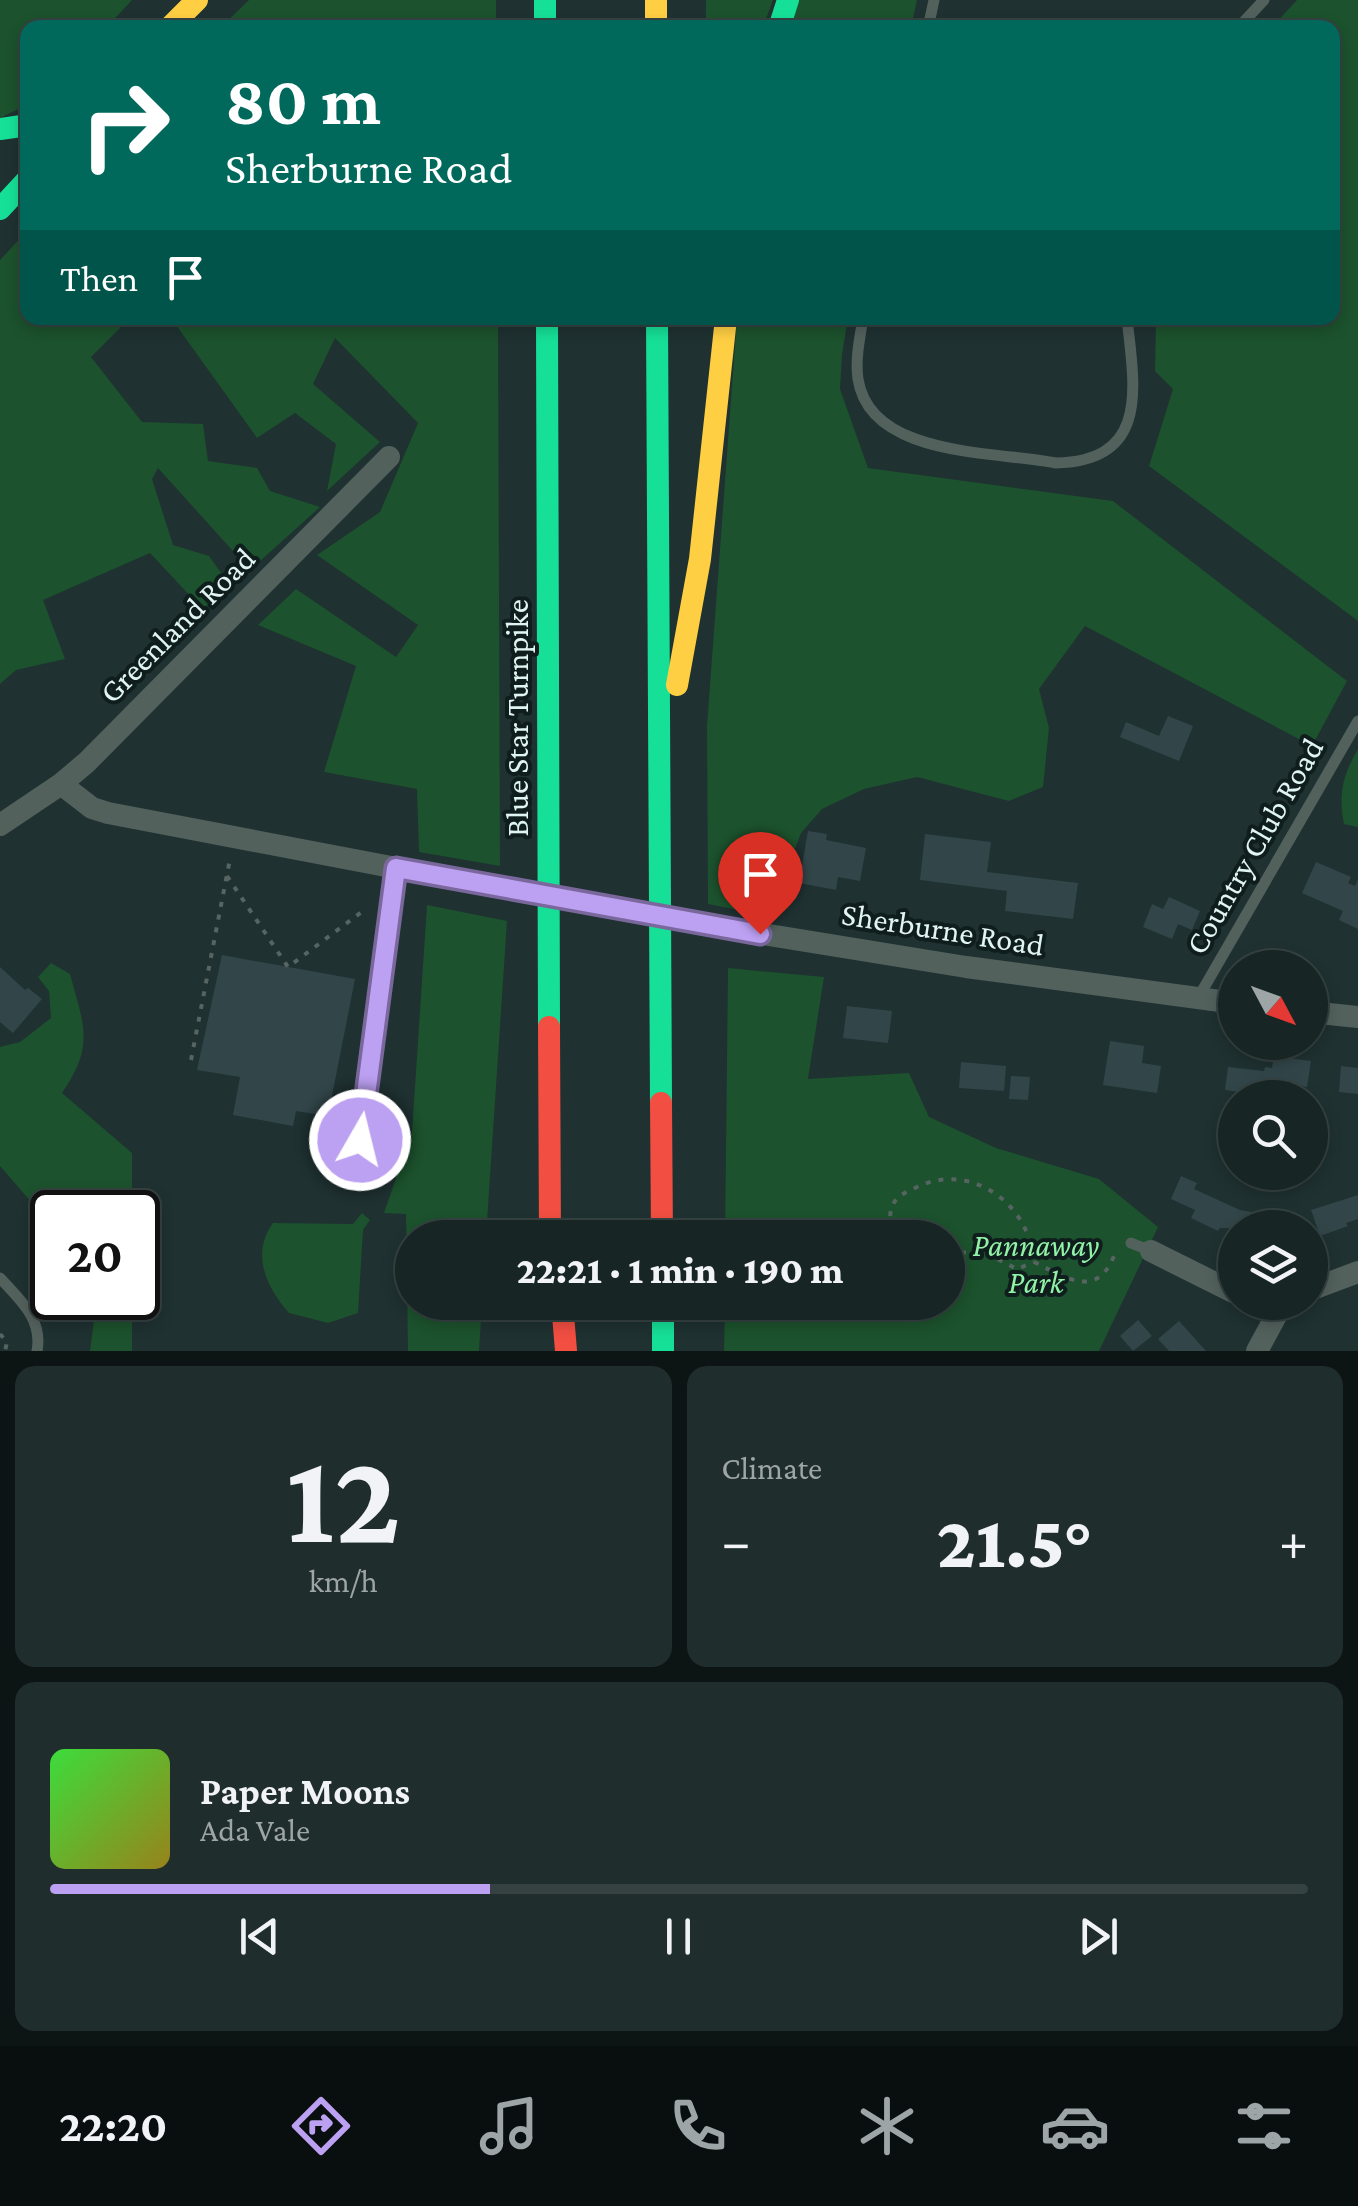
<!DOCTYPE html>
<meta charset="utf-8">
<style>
body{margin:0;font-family:"Crimson Pro",serif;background:#202d2d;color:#f1f3f6;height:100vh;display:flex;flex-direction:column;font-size:38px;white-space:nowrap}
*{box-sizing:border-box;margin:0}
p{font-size:32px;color:#9ea5a7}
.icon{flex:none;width:55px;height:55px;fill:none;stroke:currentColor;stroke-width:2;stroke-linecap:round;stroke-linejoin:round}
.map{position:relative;height:1351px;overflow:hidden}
.drawer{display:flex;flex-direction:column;gap:15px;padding:15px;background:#0d1414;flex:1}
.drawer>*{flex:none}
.hud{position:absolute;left:20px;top:20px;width:1320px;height:305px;border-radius:20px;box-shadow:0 5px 15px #0003,0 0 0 2px #364242;background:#00695c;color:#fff;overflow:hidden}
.needle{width:65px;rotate:131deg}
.controls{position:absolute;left:1218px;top:950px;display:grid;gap:20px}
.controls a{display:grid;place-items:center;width:110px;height:110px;border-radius:50%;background:#172525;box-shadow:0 5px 15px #0003,0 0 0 2px #364242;font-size:50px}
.speed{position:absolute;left:30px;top:1190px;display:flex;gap:20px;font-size:50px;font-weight:700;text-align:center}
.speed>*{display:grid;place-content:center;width:130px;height:130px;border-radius:50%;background:#172525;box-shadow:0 5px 15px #0003,0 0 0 2px #364242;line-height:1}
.speed .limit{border:5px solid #111;border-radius:15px;background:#fff;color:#111}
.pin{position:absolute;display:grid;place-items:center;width:85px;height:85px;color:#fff;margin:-102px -42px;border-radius:50% 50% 50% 0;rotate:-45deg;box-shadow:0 0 10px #0007}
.pin .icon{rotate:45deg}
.me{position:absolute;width:110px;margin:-55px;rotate:8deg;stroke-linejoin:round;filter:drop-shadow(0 0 8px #0008)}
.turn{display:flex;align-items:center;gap:35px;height:210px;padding:0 40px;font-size:45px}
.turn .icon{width:130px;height:130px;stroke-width:2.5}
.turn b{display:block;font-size:70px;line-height:85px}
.then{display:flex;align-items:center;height:95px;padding:0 40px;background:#0003;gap:20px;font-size:38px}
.big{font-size:75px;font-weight:800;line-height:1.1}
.drawer .widget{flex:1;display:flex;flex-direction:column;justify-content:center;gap:15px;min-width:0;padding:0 35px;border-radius:20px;background:#202d2d}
.drawer .dial{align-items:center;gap:0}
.dial b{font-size:130px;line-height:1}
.song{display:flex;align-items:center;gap:30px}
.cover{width:120px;height:120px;border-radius:15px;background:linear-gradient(135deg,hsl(120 70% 55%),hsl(50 70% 35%))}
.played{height:10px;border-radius:5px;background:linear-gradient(90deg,#bca0f2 35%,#364242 35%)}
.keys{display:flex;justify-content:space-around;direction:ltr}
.heat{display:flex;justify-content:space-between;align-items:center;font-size:55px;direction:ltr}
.drawer .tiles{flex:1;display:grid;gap:15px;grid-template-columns:1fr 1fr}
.widget:last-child{grid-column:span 2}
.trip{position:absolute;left:395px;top:1220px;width:570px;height:100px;border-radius:50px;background:#172525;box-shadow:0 5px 15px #0003,0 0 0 2px #364242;font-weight:800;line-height:100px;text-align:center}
.dock{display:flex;height:160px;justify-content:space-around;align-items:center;background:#090f0f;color:#9ea5a7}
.dock .icon{width:70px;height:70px}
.dock .current{color:#bca0f2}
.dock b{font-size:45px;color:#f1f3f6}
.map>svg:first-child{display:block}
.green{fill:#1c522d}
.building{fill:#324649}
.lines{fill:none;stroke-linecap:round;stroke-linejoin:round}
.path{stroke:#566462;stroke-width:4;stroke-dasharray:5 8;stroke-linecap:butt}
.lane{stroke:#53615d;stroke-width:11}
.street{stroke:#53615d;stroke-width:22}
.fast{stroke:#16e098;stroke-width:22}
.slow{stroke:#ffcf43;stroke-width:22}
.jam{stroke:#f24e42;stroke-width:22}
.street-bridge{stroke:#53615d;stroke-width:22}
.route-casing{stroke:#7a689d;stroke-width:25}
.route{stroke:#bca0f2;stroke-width:18}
.labels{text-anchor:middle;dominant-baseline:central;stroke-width:8;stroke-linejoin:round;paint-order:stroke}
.street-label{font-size:32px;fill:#e1f4f4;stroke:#0f1d1d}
.park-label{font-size:32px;font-style:italic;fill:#92f2a7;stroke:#0f1d1d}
</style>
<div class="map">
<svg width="1358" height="1351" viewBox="0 0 1358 1351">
<rect width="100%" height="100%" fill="#1f3131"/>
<!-- green -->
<path class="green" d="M0,0H132L107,27L28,28L27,105L0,118Z
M249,0H496V27H221Z
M706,0H773L763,27L706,28Z
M797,0H917L911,27L789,28Z
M1297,0H1358V621L1149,466L1173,389L1155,371L1156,318H1332V28L1272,27Z
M27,231L28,318H130L91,357L142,422L203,424L208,461L257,468L270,491L320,507L250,570L158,468L152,479L173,545L209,556L232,588L206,613L150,553L43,600L65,659L16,670L0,684V260Z
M171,318H498L500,866L419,852L417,789L324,772L356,666L258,625L296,589L396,657L418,625L317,555L380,512L418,423L335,338L313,384L380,442L327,491L336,444L295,413L257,438Z
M737,318H848L842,354L840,389L868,468L1113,501L1347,681L1312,746L1085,626L1039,689L1049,728L1043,787L1009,801L917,777L864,789L822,809L801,833L769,916L708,904L707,726Z
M1358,749V827H1357L1344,824C1338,795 1343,774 1358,749Z
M427,905L507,921L486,1237L412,1238V1302L482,1303L479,1351H408L406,1214L384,1213L412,1132Z
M51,963L70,974C84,1026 95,1045 62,1093L132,1153V1212H52V1226L0,1166V1047L20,1042L51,1018L49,991L38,977Z
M728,968L824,977L808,1079L909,1073L929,1117L996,1148L1099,1179L1158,1227L1099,1351H724L725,1303L948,1302V1238L725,1237Z
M362,1213L370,1220L363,1230L358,1313L328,1323L289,1313C267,1288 250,1254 273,1223L353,1224Z
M97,1298H132V1351H90Z"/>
<!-- building -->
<path class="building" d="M1168,716L1193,726L1179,761L1120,737L1126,722L1159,736Z
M808,831L827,834L826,840L866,848L860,881L838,877L836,890L799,883Z
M925,834L991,842L987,872L1078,883L1073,919L1005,911L1007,891L920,880Z
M1316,862L1351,877L1348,883L1355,886L1358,879V929L1339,920L1343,911L1302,893Z
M1169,897L1200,911L1192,930L1178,924L1172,939L1143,927L1152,904L1163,909Z
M222,955L355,979L328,1116L296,1111L293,1126L233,1115L240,1077L197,1070Z
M0,967L25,990L28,988L42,999L13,1033L0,1022Z
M847,1006L892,1011L888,1043L843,1038Z
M1110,1041L1144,1046L1142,1063L1161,1066L1157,1093L1103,1085Z
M1274,1056L1311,1061L1307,1087L1300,1086L1298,1096L1253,1090V1094L1225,1090L1228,1067L1264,1071L1265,1067L1272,1068Z
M961,1062L1006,1066L1004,1091L959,1088Z
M1341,1066L1358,1068V1094L1339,1092Z
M1011,1076L1030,1077L1028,1100L1009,1099Z
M1181,1176L1197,1183L1194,1189L1240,1210L1285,1218L1284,1228H1220L1218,1231L1191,1218L1195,1210L1171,1199Z
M1358,1195V1219L1346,1223L1348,1226L1320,1236L1311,1210Z
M1138,1320L1152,1336L1133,1351L1120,1336Z
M1179,1321L1206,1351H1169L1158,1339Z"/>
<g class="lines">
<!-- path -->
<path class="path" d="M227,876L288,967L363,911
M191,1060L230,859
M903,1238L890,1220C890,1200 899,1195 917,1187C971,1161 1030,1204 1034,1262
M948,1254L982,1251L1017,1269L1034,1262
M1034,1262C1065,1277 1096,1300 1114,1256
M0,1334L7,1342L5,1351"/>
<!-- lane -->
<path class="lane" d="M928,28L934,0
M1238,28L1264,0
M863,318C860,337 855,359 858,379C870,458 997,451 1056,463C1151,461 1134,385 1127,318
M1198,998L1358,721
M360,1140L396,868
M1131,1243L1151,1251
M0,1278C20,1300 43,1319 37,1351"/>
<!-- street -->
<path class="street" d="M61,784L92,808L108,813L491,886
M0,825L61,784L87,762L389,457
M726,928L966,967L1235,1003
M1310,1012L1358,1017
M1151,1251L1235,1293
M1310,1290L1358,1272
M1254,1302L1277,1314
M1257,1351L1277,1314L1290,1302"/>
<!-- fast -->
<path class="fast" d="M545,0V28
M779,28L788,0
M0,129L28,125
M0,209L28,179
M547,318L549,1027
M657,318L661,1103
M663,1302V1351"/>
<!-- slow -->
<path class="slow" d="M656,0V28
M169,28L197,0
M677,685L700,559L726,318"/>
<!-- jam -->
<path class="jam" d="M549,1027L550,1238
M661,1103L662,1238
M562,1302L566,1351"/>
<!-- street-bridge -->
<path class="street-bridge" d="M491,886L726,928"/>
</g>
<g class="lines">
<defs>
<path id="route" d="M360,1140L396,868L760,934"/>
</defs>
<!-- route casing -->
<use href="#route" class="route-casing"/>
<!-- route -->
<use href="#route" class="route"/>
</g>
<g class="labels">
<!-- street labels -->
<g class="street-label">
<text transform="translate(177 625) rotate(-45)">Greenland Road</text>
<text transform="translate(517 718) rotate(-90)">Blue Star Turnpike</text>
<text transform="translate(1254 846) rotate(-60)">Country Club Road</text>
<text transform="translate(943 929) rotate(9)">Sherburne Road</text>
</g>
<!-- park labels -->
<g class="park-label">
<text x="1036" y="1245">Pannaway<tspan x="1036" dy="37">Park</tspan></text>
</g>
</g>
</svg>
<div class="controls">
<a><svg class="needle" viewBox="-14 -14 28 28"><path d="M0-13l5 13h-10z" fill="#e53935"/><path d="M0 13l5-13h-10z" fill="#9ea5a7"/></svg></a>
<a><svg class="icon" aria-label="search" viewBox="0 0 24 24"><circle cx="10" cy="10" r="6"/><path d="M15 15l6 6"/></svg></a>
<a><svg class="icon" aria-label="layers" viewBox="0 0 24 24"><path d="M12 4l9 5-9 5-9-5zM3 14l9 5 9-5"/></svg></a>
</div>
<div class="speed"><div class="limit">20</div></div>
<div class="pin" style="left:760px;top:934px;background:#d93025"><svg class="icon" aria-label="arrive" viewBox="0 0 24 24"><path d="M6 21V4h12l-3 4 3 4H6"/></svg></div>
<svg class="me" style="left:360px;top:1140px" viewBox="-20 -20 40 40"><circle r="17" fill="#bca0f2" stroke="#fff" stroke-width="3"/><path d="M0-11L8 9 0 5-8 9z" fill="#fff"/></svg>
<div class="trip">22:21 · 1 min · 190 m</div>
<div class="hud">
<div class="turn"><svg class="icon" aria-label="right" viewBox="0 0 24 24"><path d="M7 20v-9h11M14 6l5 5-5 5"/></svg><div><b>80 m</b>Sherburne Road</div></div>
<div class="then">Then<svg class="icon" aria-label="arrive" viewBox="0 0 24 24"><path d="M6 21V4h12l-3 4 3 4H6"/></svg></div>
</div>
</div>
<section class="drawer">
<div class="tiles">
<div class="widget dial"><b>12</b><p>km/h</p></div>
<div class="widget"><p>Climate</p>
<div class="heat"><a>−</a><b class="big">21.5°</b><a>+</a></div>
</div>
<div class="widget">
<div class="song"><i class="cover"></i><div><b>Paper Moons</b><p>Ada Vale</p></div></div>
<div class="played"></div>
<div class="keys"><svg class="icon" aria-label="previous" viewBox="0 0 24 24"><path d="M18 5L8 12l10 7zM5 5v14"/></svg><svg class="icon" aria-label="pause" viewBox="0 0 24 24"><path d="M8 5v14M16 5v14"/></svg><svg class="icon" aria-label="next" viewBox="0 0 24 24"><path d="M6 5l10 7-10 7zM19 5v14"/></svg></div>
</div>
</div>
</section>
<nav class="dock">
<b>22:20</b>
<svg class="icon current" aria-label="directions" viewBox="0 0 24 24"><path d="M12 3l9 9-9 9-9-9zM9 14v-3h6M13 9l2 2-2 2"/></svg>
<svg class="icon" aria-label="music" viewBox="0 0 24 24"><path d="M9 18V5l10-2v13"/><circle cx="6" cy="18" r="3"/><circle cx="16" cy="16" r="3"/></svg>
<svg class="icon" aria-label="phone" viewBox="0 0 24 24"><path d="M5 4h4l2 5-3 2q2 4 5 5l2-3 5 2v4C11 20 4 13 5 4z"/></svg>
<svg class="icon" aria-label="climate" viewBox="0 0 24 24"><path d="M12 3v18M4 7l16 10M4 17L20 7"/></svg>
<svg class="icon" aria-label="car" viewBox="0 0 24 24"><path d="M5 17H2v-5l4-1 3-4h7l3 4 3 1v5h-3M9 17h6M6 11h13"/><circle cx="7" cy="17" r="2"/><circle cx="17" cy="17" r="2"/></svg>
<svg class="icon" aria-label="filters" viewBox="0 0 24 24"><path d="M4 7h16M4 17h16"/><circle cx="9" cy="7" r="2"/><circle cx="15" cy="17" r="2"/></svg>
</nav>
